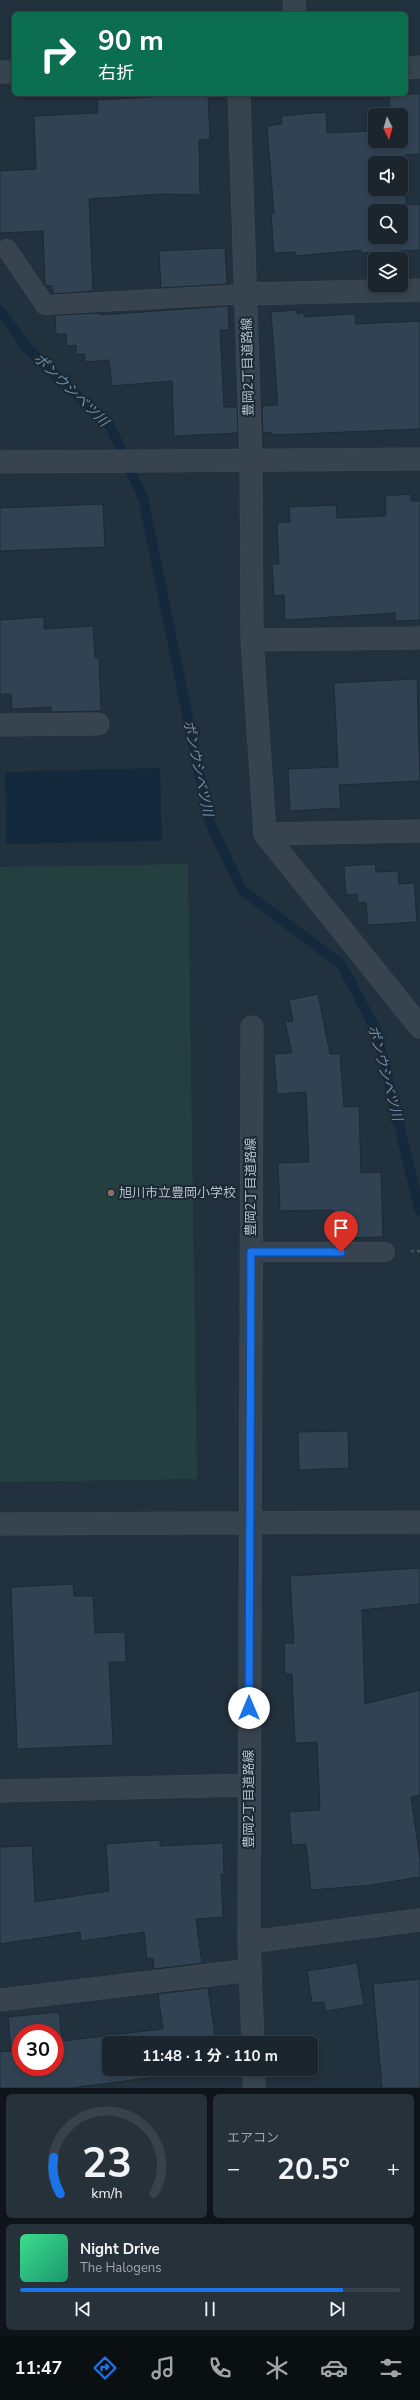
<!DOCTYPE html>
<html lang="ja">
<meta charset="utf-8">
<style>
body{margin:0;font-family:"Nunito Sans","Noto Sans JP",sans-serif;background:#27313a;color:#f1f3f6;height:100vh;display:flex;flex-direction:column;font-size:15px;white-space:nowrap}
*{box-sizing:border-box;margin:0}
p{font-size:13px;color:#9fa5aa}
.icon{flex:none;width:22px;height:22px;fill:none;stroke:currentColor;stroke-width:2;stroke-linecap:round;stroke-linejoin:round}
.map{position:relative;height:2088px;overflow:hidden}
.side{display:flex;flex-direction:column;gap:6px;padding:6px;background:#0e1419;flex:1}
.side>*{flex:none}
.top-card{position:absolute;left:12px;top:12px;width:396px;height:84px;border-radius:6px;box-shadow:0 2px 6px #0003,0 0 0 1px #38424a;background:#0b6e4f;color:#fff;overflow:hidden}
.needle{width:26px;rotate:175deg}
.buttons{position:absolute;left:368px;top:108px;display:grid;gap:8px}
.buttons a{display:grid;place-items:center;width:40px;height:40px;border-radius:6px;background:#1a252e;box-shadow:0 2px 6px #0003,0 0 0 1px #38424a;font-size:20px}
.speed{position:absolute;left:12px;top:2024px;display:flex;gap:8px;font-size:20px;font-weight:700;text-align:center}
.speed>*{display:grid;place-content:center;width:52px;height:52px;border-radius:50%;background:#1a252e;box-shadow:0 2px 6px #0003,0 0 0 1px #38424a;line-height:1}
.speed .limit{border:6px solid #d22;background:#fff;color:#111}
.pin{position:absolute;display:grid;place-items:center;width:34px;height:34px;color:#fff;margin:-41px -17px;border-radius:50% 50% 50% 0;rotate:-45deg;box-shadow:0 0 4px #0007}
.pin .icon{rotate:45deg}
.me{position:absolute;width:44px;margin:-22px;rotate:0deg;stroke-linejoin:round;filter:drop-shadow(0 0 3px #0008)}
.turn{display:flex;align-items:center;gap:14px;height:84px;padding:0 20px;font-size:18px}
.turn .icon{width:52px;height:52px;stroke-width:2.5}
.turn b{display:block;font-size:28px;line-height:34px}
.big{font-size:30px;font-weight:700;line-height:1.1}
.side .tile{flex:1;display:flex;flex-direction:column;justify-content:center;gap:6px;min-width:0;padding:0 14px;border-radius:6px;background:#27313a}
.side .dial{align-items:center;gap:0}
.dial svg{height:104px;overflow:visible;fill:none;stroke:#38424a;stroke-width:7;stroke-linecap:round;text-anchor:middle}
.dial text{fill:#f1f3f6;stroke:none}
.song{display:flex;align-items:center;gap:12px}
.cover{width:48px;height:48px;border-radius:6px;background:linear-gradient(135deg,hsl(150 70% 55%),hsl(160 70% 35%))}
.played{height:4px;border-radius:2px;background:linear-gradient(90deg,#1a73e8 85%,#38424a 85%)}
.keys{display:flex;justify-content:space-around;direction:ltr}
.heat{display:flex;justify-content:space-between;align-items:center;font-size:22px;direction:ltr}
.side .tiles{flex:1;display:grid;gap:6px;grid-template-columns:1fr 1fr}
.tile:last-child{grid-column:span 2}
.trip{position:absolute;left:102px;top:2036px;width:216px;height:40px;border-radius:6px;background:#1a252e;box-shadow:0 2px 6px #0003,0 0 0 1px #38424a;font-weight:700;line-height:40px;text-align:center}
.menu{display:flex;height:64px;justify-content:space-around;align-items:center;background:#0a0f12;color:#9fa5aa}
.menu .icon{width:28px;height:28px}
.menu .on{color:#1a73e8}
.menu b{font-size:18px;color:#f1f3f6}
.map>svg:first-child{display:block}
.green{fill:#243f3f}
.water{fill:#15293d}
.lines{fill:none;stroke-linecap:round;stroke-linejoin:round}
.stream{stroke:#15293d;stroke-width:10}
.building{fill:#314353;stroke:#1e2a35;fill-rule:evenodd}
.service-casing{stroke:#404c57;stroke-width:20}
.minor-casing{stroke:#404c57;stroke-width:23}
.path{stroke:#3d5757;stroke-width:2.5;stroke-dasharray:3 3;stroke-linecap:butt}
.service{stroke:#37434e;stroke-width:19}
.minor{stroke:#37434e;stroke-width:22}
.route-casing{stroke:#114b97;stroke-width:10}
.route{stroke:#1a73e8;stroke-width:7}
.education-dot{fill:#8d6e63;stroke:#1c2833;stroke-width:1.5}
.labels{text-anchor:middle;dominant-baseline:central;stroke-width:4;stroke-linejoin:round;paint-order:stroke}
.street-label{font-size:13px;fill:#b2bec9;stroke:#1c2833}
.poi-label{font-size:13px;fill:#b2bec9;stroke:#1c2833;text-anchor:start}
.water-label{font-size:14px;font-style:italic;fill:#6a8caa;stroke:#1c2833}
</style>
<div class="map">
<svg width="420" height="2088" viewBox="0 0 420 2088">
<rect width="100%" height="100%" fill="#22313e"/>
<!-- green -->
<path class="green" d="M188,864L197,1479L0,1482V867Z"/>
<!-- water -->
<path class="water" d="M160,768L162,841L6,844L5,772Z"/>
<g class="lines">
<!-- stream -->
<path class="stream" d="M0,310L27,348L110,426L143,498L209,821L242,890L341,964L376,1030L420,1211"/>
</g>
<!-- building -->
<path class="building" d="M208,94L210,139L199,140L200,195L161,194L89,199L93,291L53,294L52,286L45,285L43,231L0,233V171L36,169L34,116L98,113L97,100Z
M389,94H420V154L405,155L406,205L420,204V250L361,253V250L295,256V252L274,253L271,214L274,213L267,126L282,124L281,116L326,112L327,133L375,131V141H401V115H390ZM375,163H401V189H375ZM375,211H401V237H375Z
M225,248L227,284L161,288L159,251Z
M228,306L229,330H220L224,407H237L238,433L174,436L172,381L112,386L109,360L85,362V354H76V345L67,346L66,334H56L55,315L100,313V315Z
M297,310V314L304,313V317L355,314L356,324L420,321V429L272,435V432L263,433L262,406L278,405L271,312Z
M411,494V501H420V620L395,621V613L285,620L284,595L274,596L272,564H279L277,523L290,522L289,507L336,505L337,518L386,516L385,496Z
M103,504L105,547L0,551V508Z
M44,617V629L93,626L95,658H99L101,711L52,712L51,707L12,709L11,694H0V620Z
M417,679L420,781L339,785L341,808L290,811L288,769L338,767L334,683Z
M375,864L376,872L398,871L399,884L414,883L417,922L368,925L366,902L358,903L357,894L346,895L344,866Z
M318,994L330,1054H340L344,1107L359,1106L361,1173L381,1172L383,1237L333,1238V1210L280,1211L278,1163L309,1162L306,1092L277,1094L274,1054L292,1053L285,1022L293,1021L289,1000Z
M348,1431L349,1468L299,1470L298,1432Z
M420,1568V1604L362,1610L365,1704L420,1690V1795L411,1797L420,1859V1877L372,1885L311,1890L306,1844L292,1845L289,1812L320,1810L317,1742L295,1743L292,1674H285L284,1643H294L290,1576Z
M73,1584L74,1596H93L95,1633L125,1632L126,1662H109L113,1745L17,1749L11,1587Z
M160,1840V1846L223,1843L224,1874H221L223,1917L196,1919L202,1963L154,1969L153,1958L147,1959L144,1932L81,1941L80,1932L0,1944V1847L32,1846L35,1902L109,1891L106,1844Z
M357,1963L364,2005L326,2011L324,2002L312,2003L307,1971Z
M420,1979V2088H382L373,1984Z
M208,1988L216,2043H109V2069H220L221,2074L194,2077V2072L71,2088H0V2052L11,2051L8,2017L59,2012L62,2041L163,2029L158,1994ZM21,2033H55V2067H21Z"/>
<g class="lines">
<defs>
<path id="service" d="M7,249L45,305L247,294
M251,1252H385"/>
<path id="minor" d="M294,0L295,14
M406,68L420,67
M0,72H14
M239,94L251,461L252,640L265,834L420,1027
M247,294L420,290
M0,462L420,459
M252,640L420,638
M0,725L98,724
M265,834L420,831
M252,1027L249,1942L253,2043
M0,1524L420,1522
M0,1791L249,1785
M249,1942L420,1920
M0,2000L251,1970
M254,2069V2088"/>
</defs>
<!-- service casing -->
<use href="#service" class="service-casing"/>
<!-- minor casing -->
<use href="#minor" class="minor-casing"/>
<!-- path -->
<path class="path" d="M411,1251H420"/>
<!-- service -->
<use href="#service" class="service"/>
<!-- minor -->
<use href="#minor" class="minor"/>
</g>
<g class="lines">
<defs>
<path id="route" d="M249,1708L251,1252H341"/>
</defs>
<!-- route casing -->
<use href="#route" class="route-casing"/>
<!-- route -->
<use href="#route" class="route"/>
</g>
<!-- markers -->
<circle class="education-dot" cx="111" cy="1193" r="4"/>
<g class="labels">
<!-- street labels -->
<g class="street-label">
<text transform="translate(248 367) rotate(-91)">豊岡2丁目道路線</text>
<text transform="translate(251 1187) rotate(-90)">豊岡2丁目道路線</text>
<text transform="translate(249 1799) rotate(-90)">豊岡2丁目道路線</text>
</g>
<!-- poi labels -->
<g class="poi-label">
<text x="119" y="1193">旭川市立豊岡小学校</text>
</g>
<!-- water labels -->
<g class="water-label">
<text transform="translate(71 390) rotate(44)">ポンウシベツ川</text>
<text transform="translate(198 768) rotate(78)">ポンウシベツ川</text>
<text transform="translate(385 1073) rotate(75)">ポンウシベツ川</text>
</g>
</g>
</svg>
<div class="buttons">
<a><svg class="needle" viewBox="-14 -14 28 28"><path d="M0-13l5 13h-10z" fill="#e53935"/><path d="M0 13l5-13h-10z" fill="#9fa5aa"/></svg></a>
<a><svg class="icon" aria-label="sound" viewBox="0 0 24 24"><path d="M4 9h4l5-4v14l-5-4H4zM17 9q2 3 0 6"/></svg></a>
<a><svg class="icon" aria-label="search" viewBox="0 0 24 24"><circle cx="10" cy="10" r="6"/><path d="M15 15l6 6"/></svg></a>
<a><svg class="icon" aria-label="layers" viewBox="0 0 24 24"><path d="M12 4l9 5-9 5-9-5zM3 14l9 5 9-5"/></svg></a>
</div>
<div class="speed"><div class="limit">30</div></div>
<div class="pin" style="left:341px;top:1252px;background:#d93025"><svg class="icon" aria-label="arrive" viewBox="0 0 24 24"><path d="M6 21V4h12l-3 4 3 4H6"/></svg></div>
<svg class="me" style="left:249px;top:1708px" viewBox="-20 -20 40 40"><circle r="19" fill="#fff"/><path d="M0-13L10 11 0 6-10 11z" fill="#1a73e8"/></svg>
<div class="trip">11:48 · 1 分 · 110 m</div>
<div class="top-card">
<div class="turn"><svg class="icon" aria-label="right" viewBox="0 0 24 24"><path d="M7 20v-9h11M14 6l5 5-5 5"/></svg><div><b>90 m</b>右折</div></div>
</div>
</div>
<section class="side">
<div class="tiles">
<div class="tile dial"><svg viewBox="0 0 100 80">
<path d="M14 69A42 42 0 1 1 86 69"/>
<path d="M14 69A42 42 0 0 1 9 41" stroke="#1a73e8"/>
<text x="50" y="56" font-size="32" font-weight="700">23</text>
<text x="50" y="72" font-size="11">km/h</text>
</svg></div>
<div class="tile"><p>エアコン</p>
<div class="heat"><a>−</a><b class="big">20.5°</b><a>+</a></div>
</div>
<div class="tile">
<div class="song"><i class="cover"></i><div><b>Night Drive</b><p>The Halogens</p></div></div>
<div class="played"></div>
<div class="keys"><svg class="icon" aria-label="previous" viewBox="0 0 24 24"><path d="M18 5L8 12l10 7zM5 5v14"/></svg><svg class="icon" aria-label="pause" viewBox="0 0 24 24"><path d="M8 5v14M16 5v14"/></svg><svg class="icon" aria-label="next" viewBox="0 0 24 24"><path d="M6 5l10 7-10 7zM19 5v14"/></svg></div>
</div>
</div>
</section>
<nav class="menu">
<b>11:47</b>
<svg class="icon on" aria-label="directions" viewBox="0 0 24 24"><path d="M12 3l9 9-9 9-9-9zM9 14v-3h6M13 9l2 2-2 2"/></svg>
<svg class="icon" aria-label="music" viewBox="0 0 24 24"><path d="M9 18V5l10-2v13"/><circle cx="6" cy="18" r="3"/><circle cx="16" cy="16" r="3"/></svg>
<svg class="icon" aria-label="phone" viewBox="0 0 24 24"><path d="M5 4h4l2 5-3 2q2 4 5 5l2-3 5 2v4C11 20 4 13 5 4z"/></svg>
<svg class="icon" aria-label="climate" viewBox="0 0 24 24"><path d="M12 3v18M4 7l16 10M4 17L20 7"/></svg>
<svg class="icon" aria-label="car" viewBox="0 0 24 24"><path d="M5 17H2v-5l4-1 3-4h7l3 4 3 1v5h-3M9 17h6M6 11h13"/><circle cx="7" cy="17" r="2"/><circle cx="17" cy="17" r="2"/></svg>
<svg class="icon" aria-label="filters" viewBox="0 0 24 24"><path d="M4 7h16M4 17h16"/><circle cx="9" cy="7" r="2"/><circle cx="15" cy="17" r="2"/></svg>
</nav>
